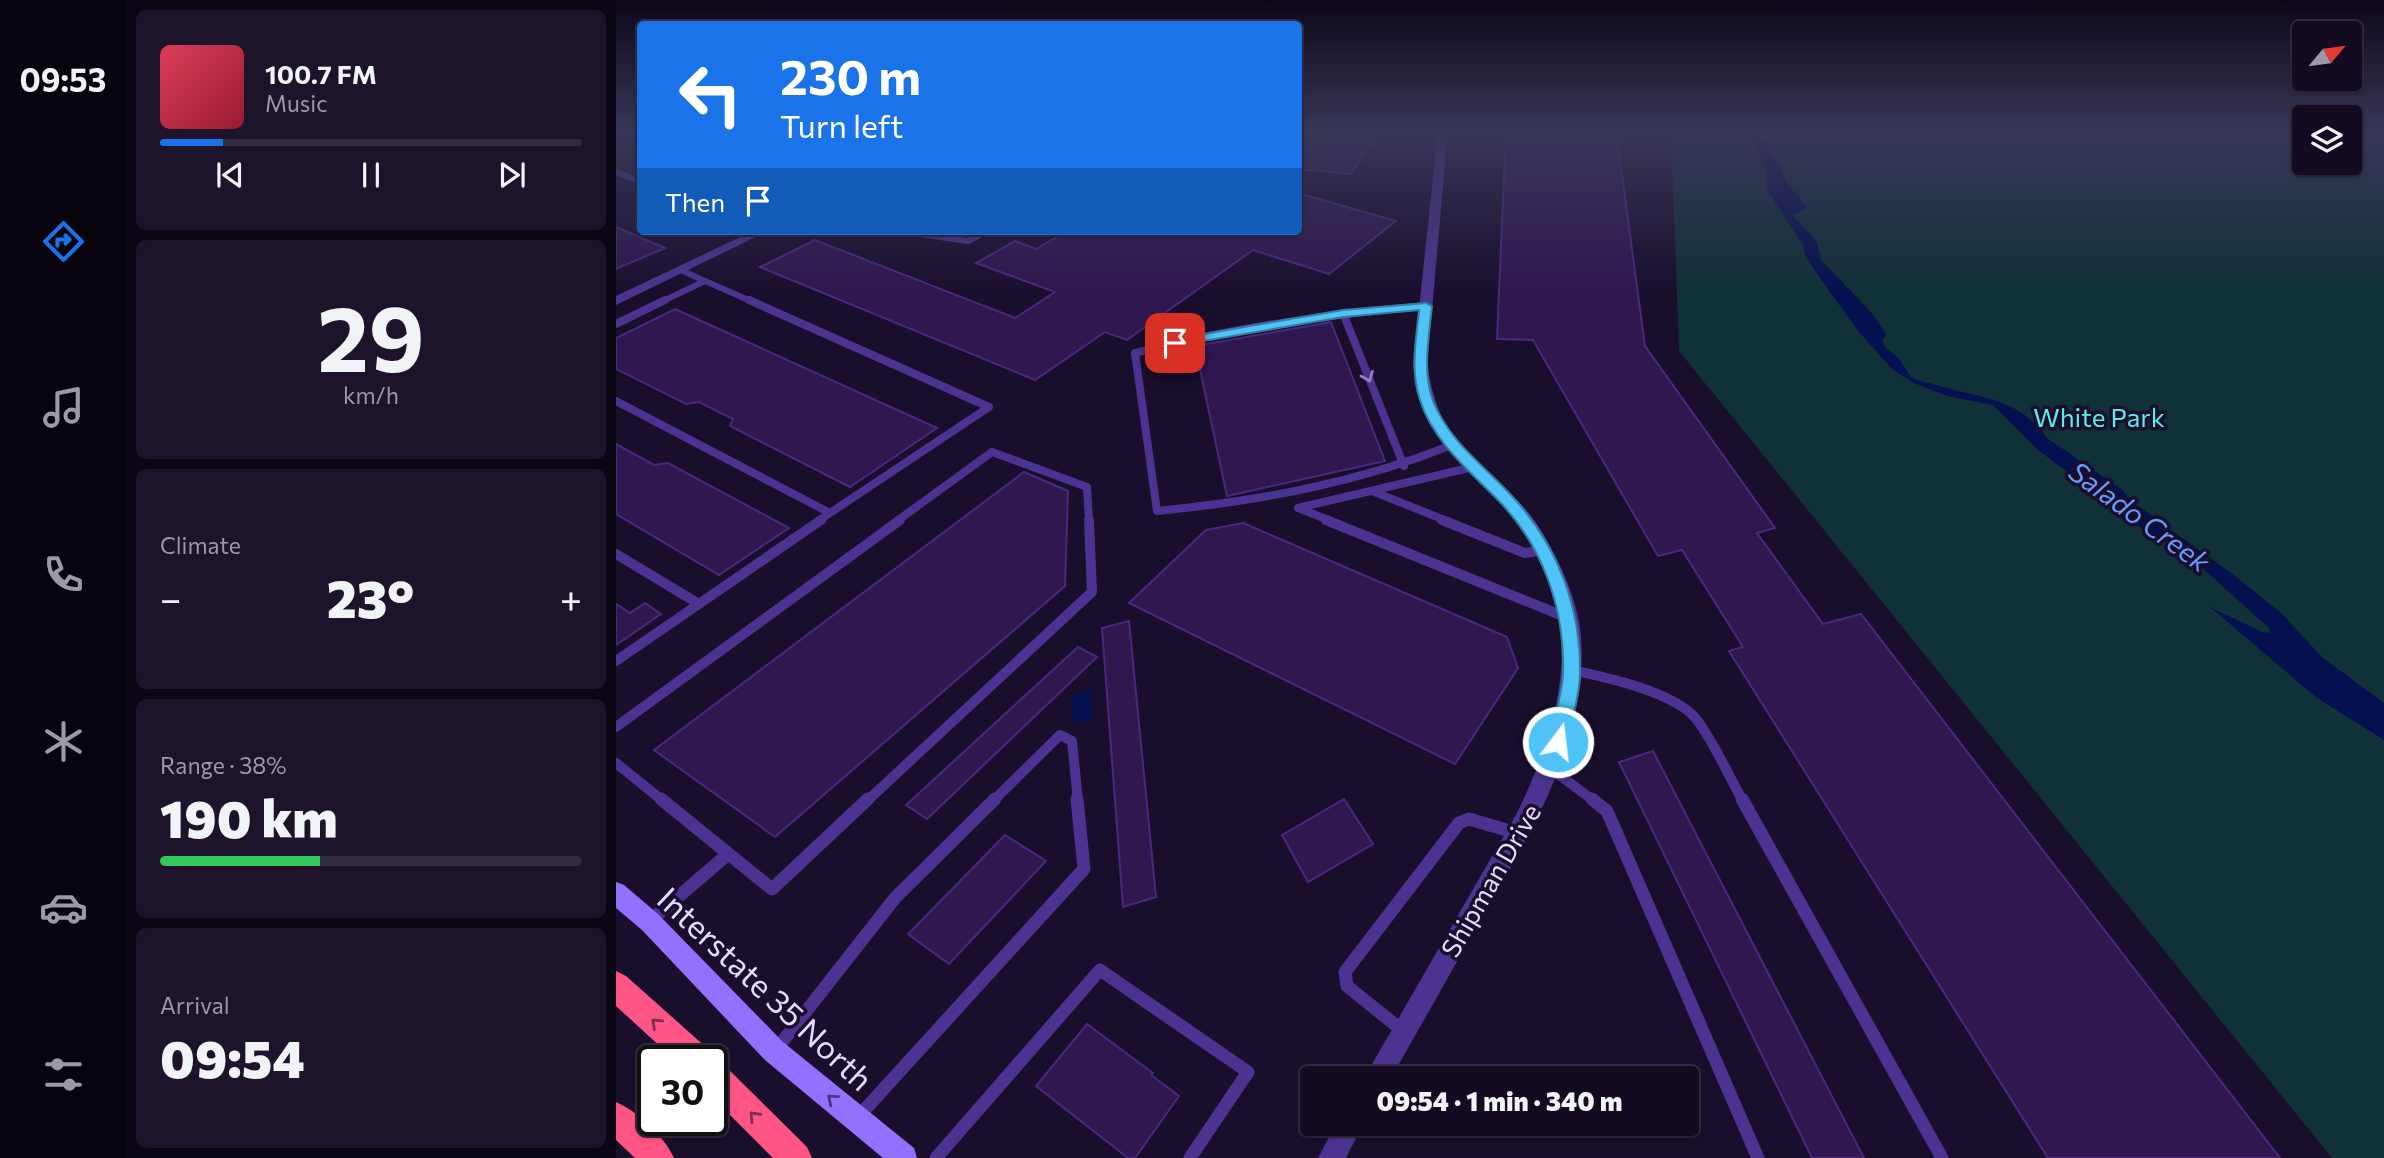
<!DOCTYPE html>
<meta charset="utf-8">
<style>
body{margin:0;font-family:Commissioner,sans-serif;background:#1d132a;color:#f1f3f6;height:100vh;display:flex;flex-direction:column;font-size:26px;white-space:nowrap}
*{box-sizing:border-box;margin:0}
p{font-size:23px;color:#9d9aa5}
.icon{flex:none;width:38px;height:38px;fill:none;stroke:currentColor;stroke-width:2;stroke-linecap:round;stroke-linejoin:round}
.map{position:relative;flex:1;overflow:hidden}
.side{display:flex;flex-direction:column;gap:10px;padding:10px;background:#0b0613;width:490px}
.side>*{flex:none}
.hud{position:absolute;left:21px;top:21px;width:665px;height:214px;border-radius:7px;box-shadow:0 2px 5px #0004,0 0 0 2px #332b40;background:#1a73e8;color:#fff;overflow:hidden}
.needle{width:46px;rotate:61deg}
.buttons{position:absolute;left:1676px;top:21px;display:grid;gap:14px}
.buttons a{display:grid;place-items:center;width:70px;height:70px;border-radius:7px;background:#140a22;box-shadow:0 2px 5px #0004,0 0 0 2px #332b40;font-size:35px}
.speed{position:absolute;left:21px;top:1045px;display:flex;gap:14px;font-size:35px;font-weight:700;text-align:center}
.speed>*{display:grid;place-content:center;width:91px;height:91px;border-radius:50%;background:#140a22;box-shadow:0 2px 5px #0004,0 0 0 2px #332b40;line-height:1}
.speed .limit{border:4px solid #111;border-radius:10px;background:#fff;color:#111}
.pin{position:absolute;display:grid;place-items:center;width:60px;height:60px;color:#fff;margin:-30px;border-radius:14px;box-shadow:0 4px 10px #0006}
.me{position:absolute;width:77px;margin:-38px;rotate:15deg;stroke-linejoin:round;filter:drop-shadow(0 0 5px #0008)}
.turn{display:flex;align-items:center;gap:24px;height:147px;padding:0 28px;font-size:32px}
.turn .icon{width:91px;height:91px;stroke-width:2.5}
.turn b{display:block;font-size:49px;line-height:60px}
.then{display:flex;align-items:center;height:66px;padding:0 28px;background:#0003;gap:14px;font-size:26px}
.big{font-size:52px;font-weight:800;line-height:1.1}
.side .widget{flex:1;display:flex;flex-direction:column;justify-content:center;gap:10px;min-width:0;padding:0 24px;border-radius:10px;background:#1d132a}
.side .dial{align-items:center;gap:0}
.dial b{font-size:91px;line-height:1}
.song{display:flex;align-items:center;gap:21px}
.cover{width:84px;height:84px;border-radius:10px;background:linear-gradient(135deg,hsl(350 70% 55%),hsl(350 70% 35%))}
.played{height:7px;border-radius:4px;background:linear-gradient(90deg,#1a73e8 15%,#332b40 15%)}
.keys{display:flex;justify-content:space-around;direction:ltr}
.heat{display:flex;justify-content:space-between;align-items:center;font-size:38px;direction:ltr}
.charge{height:10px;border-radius:5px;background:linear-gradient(90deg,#34c759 38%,#332b40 0)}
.trip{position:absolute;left:684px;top:1066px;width:399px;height:70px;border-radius:7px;background:#140a22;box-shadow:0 2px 5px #0004,0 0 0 2px #332b40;font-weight:800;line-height:70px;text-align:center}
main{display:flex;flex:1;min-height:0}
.dock{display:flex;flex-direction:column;width:126px;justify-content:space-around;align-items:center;background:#08040e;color:#9d9aa5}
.dock .icon{width:49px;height:49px}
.dock .on{color:#1a73e8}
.dock b{font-size:32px;color:#f1f3f6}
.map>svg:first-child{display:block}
.green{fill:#103138}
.water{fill:#051050}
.building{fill:#2f1850;stroke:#4b287f;stroke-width:2}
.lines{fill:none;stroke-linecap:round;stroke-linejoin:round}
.service-far3{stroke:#4b3491;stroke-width:6}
.service-far2{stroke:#4b3491;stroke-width:8}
.service-far1{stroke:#4b3491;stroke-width:10}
.service{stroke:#4b3491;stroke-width:13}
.minor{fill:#4b3491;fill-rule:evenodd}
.secondary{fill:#9271ff;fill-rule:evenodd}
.motorway{fill:#ff5584;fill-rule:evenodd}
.oneway{stroke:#917fc2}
.oneway2{stroke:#812e54}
.oneway3{stroke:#4a3681}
.route{fill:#4fc3f7;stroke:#337fa1;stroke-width:2}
.labels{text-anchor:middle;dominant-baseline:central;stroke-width:7;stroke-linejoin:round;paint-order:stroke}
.park-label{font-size:26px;fill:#58ede7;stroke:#1a0e2d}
.street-label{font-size:26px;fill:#e6daff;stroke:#1a0e2d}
.water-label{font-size:28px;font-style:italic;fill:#689aff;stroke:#1a0e2d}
.near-street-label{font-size:32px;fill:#e6daff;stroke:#1a0e2d}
</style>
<main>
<nav class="dock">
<b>09:53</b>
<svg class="icon on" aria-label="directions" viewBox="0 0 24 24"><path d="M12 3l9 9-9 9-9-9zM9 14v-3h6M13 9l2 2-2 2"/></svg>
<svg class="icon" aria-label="music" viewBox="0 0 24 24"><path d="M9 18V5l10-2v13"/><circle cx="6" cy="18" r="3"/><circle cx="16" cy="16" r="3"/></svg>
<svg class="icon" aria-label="phone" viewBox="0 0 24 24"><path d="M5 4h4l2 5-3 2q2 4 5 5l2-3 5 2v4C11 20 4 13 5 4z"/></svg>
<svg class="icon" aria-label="climate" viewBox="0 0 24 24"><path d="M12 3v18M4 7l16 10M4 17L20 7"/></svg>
<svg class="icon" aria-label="car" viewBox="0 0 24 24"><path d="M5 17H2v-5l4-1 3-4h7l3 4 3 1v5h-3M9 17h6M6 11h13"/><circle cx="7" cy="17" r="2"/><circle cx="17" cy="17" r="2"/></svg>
<svg class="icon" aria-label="filters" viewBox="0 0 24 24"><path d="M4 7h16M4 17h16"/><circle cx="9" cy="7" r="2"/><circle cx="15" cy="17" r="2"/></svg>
</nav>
<section class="side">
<div class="widget">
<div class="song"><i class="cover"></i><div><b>100.7 FM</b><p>Music</p></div></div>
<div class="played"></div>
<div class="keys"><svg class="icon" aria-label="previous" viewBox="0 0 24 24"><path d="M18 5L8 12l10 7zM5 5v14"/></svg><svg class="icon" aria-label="pause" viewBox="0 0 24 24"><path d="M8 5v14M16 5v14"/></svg><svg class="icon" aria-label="next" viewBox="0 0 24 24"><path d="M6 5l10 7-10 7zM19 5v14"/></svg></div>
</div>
<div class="widget dial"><b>29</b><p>km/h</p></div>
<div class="widget"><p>Climate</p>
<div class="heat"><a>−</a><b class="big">23°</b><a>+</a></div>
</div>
<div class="widget"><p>Range · 38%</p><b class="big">190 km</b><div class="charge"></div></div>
<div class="widget"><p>Arrival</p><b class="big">09:54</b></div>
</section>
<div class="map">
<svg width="1768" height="1158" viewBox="0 0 1768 1158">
<rect width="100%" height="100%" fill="#1a0e2d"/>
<!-- green -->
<path class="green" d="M1055,130H1689V163H1734V130H1768V1158H1716L1063,351Z"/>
<!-- water -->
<path class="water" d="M1126,130H1149L1142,131L1139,136L1151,143L1172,184L1192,208L1176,215L1200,240L1205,260L1255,312L1270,334L1266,341C1271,351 1278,353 1284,360C1289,366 1290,373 1297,378C1302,381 1311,382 1317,384C1360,398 1402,396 1431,438L1505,489L1518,503L1623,579L1666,614L1707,658L1768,703V740L1701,698L1594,607L1646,632L1653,633L1654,629L1572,555L1527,529L1422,450L1377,405L1331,396L1296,382L1276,369L1242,331L1201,274L1189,255L1187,245L1151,190V176L1138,146Z
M475,689L476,719L458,723L455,696Z"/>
<!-- building -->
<path class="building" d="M682,130H740L734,138L758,140L735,174L682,169Z
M890,130H1000L1029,346L1159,528L1141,533L1207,624L1245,614L1664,1158H1432L1113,651L1127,647L1066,550L1042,556L917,340L881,339Z
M682,193L780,221L713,274L637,250L511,340L489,332L419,380L144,267L199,240L399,318L439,292L360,263L399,241L420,249L451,231H682Z
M0,227L49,248L0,269Z
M59,309L321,428L234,487L114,426L117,419L83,402L70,404L0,369V338Z
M715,322L769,461L611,496L579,346Z
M0,444L38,465L52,463L173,528L103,575L0,514Z
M408,472L452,491L449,586L159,837L38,750Z
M627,523L891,637L902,668L839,764L513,603L590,530Z
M29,603L45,614L0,645V604L14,613Z
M513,621L540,897L507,907L486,628Z
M462,647L481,657L311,819L290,805Z
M1037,751L1248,1158H1196L1003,762Z
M728,799L757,844L692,882L666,835Z
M389,835L430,861L333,964L292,934Z
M471,1024L537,1073L535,1075L563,1096L519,1158H512L420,1086Z"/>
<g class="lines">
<!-- service-far3 -->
<path class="service-far3" d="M0,131L3,130
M0,172L24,181
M283,231L352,241L371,231
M89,281L137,302
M45,302L89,281L65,270"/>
<!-- service-far2 -->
<path class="service-far2" d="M133,300L373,407L214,513
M810,306C712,314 614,328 519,353L541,511C643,501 741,483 836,445
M727,313L788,466
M0,324L49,300
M0,401L214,513L202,521
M756,491L831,521
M281,521L376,452L471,487L473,521
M715,521L682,508L857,467"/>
<!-- service-far1 -->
<path class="service-far1" d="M710,520L952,618
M826,520L909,553L928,550
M0,554L83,604
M0,661L205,520
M956,670C989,677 1060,692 1081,720C1099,744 1112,775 1127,801
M0,727L284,520
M0,763L47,801
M934,768L978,801
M251,801L476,592L473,520
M377,801L444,735L456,741L462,801"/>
<!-- service -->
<path class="service" d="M45,799L156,889L252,799
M976,799L991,811L1142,1158
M1126,799L1326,1158
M34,921L111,855
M787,1031L731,986L729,972L843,823L853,819L901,833
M159,1051L279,898L379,799
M243,1116L468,869L461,799
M320,1158L484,970L632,1072L574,1158"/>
<!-- minor -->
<path class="minor" d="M822,130H832L811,366C815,384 818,400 826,417C850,464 904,490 929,537C946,567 962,601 965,636C973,743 910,842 859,930C831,979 803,1029 775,1078H748L901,813C954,703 973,600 884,502C840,454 809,434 797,366Z
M137,231H152L0,305V296Z
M720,1124H747L730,1158H702Z"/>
<!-- secondary -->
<path class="secondary" d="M0,882L8,885L42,914L167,1042L298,1148L301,1158H267L149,1060L26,930L0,908Z"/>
<!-- motorway -->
<path class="motorway" d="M0,971L10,976L92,1049L96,1060L107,1064L191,1147L196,1158H157L96,1097V1060H59L0,1006Z
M0,1102C21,1111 49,1137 58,1158H19L0,1140Z"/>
</g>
<!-- one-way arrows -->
<defs><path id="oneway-chevron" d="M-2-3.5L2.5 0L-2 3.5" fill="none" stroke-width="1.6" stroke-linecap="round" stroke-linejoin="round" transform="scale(1.75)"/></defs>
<use class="oneway" href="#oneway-chevron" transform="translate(752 377) rotate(68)"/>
<g class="oneway2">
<use href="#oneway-chevron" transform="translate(40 1023) rotate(-137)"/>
<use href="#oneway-chevron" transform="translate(138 1116) rotate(-134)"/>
</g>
<use class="oneway3" href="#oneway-chevron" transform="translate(216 1099) rotate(-140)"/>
<!-- sky -->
<linearGradient id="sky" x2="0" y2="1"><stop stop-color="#0e0819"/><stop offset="0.45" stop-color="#383657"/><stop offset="1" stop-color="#383657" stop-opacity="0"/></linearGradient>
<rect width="1768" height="292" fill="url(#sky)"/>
<!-- route -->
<path class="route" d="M810,303L816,306C813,337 806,371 817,401C833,441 867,465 895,495C941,544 965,606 964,674C964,696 955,720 951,742L948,747H935L933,742C937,720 946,696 947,674C949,607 926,543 878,496C850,468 816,439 804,400C794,371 800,340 803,310L727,317L559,346L553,343L559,339L727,310Z"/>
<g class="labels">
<!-- park labels -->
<g class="park-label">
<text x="1483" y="416">White Park</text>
</g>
<!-- street labels -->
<g class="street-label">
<text transform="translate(874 880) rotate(-60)">Shipman Drive</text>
</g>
<!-- water labels -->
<g class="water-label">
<text transform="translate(1524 516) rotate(36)">Salado Creek</text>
</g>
<!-- near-street labels -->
<g class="near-street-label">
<text transform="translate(150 988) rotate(43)">Interstate 35 North</text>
</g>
</g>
</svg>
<div class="buttons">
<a><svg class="needle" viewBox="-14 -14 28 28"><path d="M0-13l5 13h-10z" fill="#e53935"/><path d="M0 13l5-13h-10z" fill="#9d9aa5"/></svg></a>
<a><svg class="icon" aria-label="layers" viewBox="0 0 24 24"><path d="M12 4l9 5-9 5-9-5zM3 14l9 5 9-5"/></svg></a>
</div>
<div class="speed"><div class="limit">30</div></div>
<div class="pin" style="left:559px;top:343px;background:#d93025"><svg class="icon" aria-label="arrive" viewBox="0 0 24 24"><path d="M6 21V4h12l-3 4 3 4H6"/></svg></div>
<svg class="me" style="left:942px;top:742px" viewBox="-20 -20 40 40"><circle r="17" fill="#4fc3f7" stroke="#fff" stroke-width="3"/><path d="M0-11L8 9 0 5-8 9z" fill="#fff"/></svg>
<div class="trip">09:54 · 1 min · 340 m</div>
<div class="hud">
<div class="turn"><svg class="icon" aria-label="left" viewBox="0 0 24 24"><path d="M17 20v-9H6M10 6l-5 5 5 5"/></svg><div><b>230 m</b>Turn left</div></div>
<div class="then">Then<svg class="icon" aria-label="arrive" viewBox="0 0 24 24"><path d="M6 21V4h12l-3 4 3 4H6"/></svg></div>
</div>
</div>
</main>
